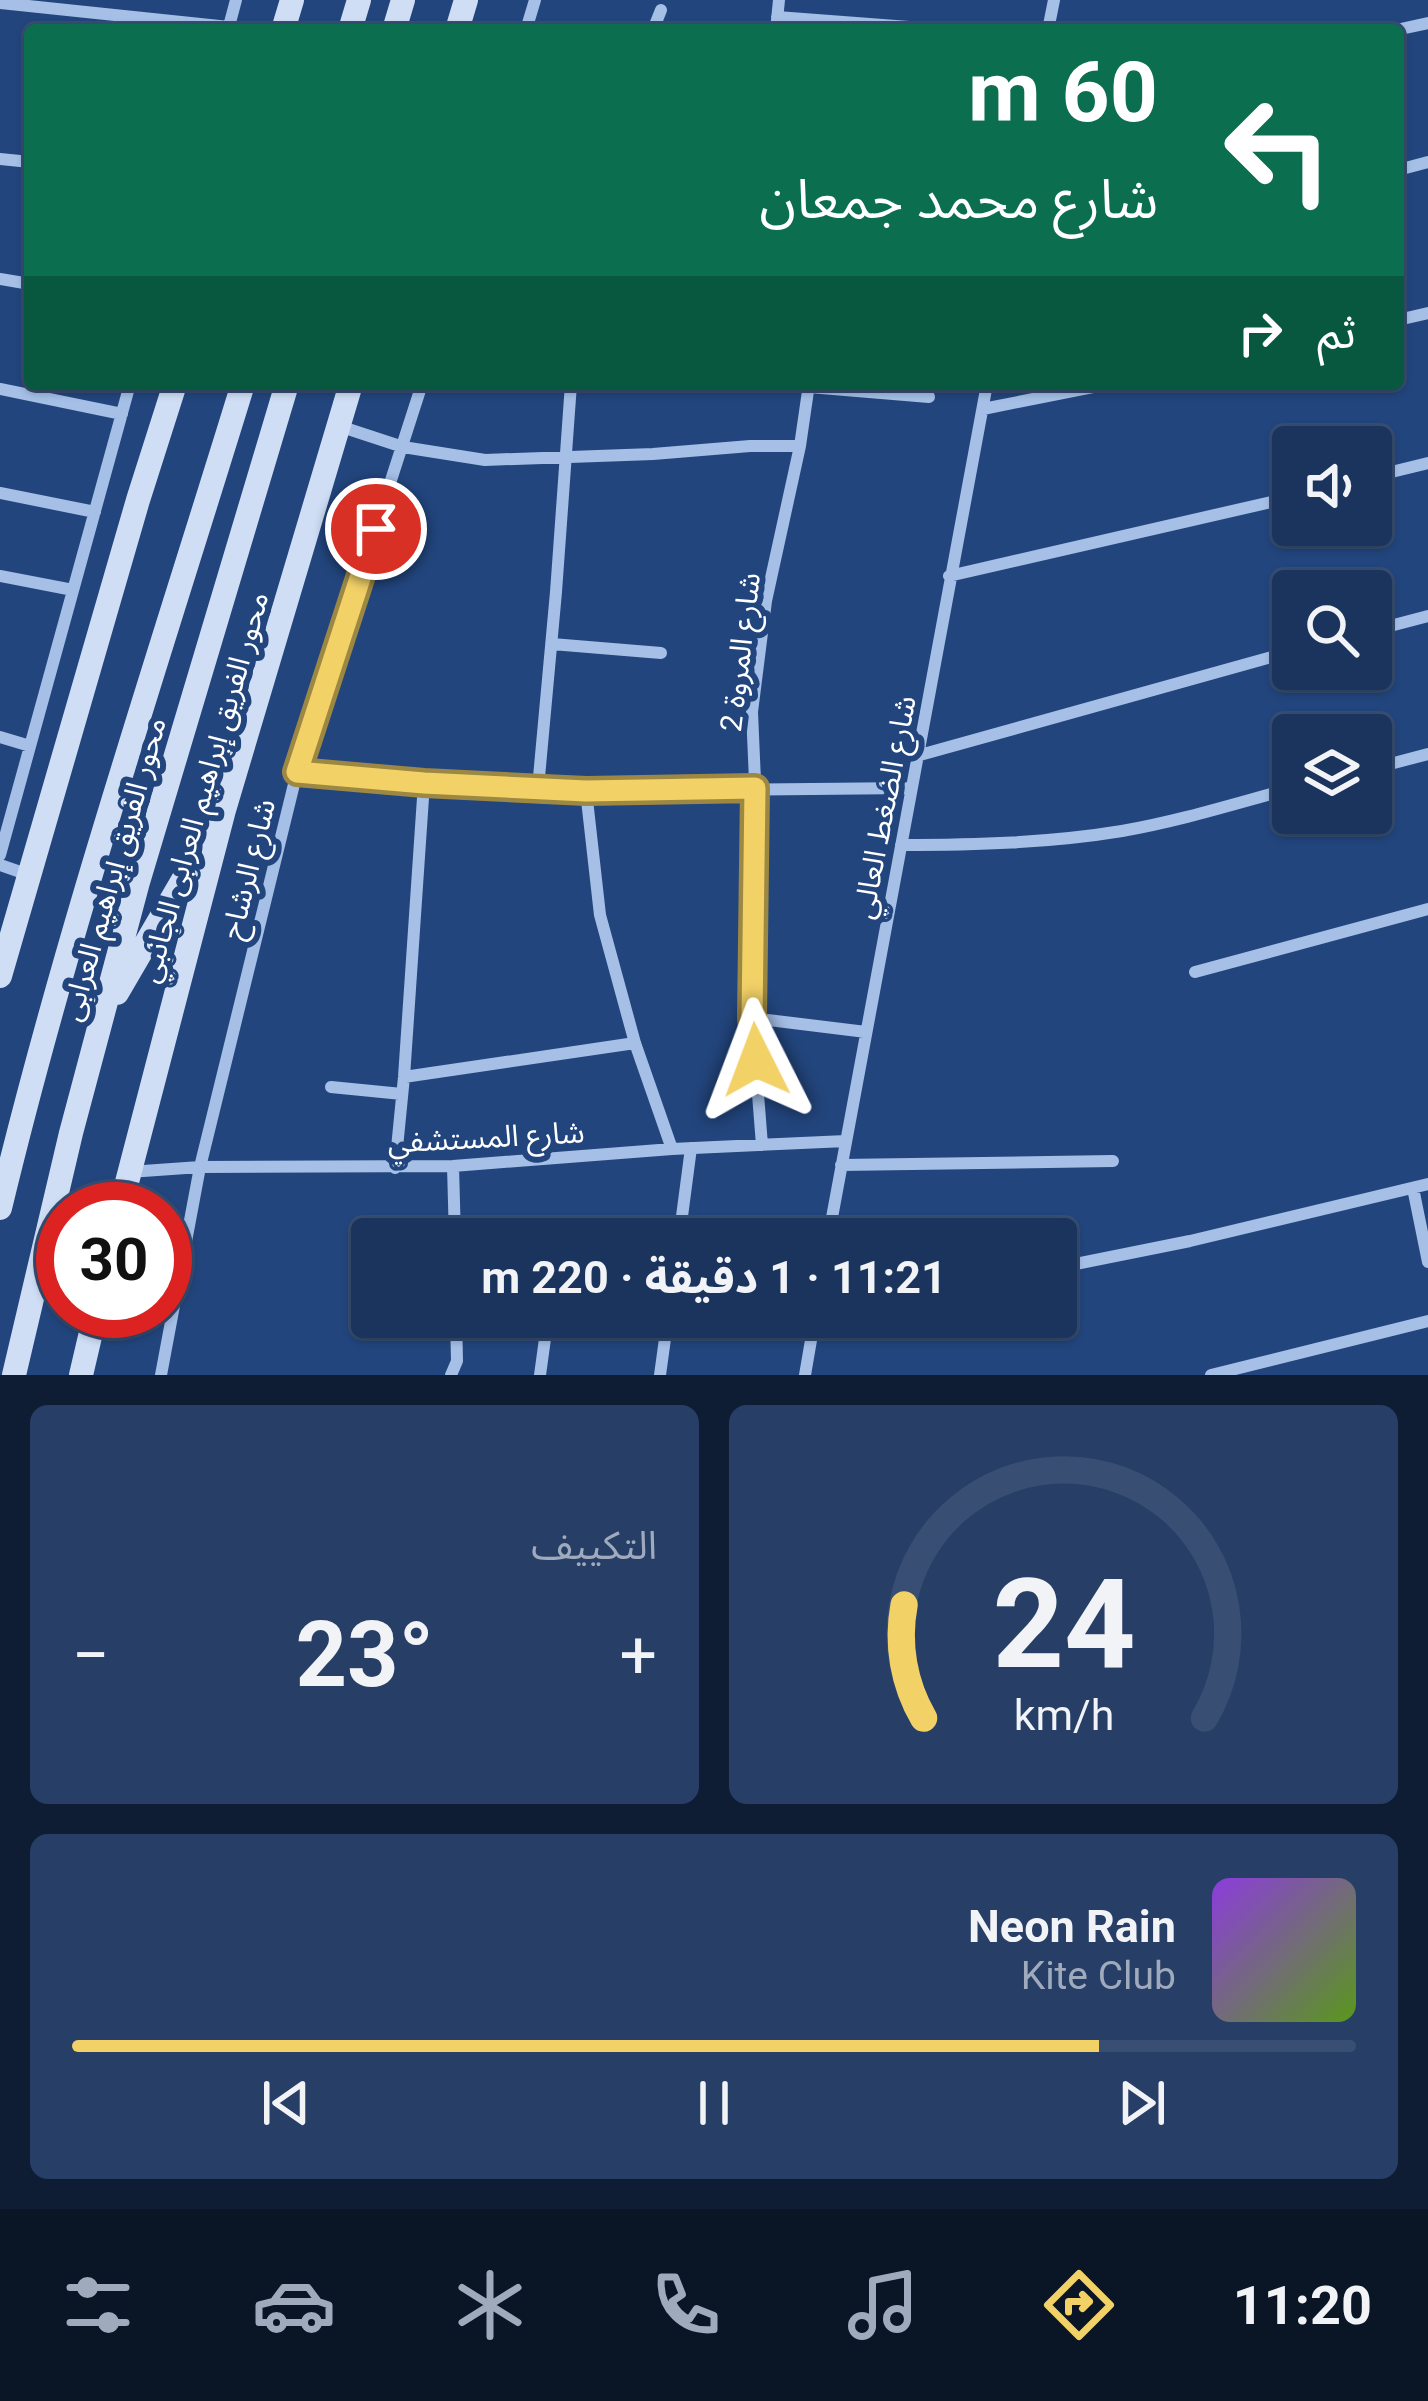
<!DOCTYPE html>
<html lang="ar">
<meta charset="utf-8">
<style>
body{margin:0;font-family:Roboto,"Noto Sans Arabic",sans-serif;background:#273f67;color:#f1f3f6;direction:rtl;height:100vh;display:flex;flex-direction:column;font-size:45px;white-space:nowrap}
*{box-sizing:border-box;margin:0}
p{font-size:39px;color:#9faabc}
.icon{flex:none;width:66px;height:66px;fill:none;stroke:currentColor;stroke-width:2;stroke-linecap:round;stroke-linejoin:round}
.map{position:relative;height:1375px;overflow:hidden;direction:ltr}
.details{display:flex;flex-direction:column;gap:30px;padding:30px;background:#0e1d34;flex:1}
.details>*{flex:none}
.banner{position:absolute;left:24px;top:24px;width:1380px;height:366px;border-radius:12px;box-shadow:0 3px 9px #0004,0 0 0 3px #384f73;direction:rtl;background:#0b6e4f;color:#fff;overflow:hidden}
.buttons{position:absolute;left:1272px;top:426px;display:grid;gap:24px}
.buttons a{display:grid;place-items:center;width:120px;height:120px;border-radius:12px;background:#1a345e;box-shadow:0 3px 9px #0004,0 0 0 3px #384f73;font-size:60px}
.speed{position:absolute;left:36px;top:1182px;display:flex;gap:24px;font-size:60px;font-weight:700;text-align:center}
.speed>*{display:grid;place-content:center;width:156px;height:156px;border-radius:50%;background:#1a345e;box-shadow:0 3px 9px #0004,0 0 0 3px #384f73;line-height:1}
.speed .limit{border:18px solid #d22;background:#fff;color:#111}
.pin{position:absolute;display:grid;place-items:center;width:102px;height:102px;color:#fff;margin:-51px;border:6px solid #fff;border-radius:50%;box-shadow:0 3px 12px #0007}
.me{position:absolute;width:132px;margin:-66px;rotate:357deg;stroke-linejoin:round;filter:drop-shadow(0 0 9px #0008)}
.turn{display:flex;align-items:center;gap:42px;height:252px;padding:0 48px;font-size:54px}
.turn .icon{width:156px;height:156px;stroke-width:2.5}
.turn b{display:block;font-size:84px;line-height:102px}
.then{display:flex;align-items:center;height:114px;padding:0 48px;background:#0003;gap:24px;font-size:45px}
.big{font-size:90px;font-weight:700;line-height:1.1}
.details .widget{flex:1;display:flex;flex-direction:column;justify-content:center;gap:18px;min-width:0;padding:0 42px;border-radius:18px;background:#273f67}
.details .dial{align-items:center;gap:0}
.dial svg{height:312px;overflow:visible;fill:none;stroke:#384f73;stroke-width:7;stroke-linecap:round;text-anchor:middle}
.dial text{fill:#f1f3f6;stroke:none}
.song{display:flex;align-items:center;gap:36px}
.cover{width:144px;height:144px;border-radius:18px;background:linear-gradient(135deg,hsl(270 70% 55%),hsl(90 70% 35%))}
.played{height:12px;border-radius:6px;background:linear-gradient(90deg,#f2d167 80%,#384f73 80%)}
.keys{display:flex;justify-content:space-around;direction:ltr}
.heat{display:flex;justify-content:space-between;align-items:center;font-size:66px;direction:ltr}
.details .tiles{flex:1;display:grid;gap:30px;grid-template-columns:1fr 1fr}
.widget:last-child{grid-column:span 2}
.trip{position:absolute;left:351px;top:1218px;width:726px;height:120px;border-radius:12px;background:#1a345e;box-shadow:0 3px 9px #0004,0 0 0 3px #384f73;font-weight:700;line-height:120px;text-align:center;direction:rtl}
.dock{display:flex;height:192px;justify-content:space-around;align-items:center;background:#0a1526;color:#9faabc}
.dock .icon{width:84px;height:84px}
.dock .on{color:#f2d167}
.dock b{font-size:54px;color:#f1f3f6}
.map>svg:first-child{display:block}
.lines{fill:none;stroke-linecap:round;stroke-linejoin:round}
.street{stroke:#a5bfe6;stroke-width:12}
.secondary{stroke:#cfdef5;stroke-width:24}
.route-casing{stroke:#9d8843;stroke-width:30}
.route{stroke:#f2d167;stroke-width:21}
.labels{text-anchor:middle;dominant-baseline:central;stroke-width:12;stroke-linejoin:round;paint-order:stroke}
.street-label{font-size:30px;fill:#fff;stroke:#22457d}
</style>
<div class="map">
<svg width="1428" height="1375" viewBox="0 0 1428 1375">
<rect width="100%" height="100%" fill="#22457d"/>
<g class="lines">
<!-- street -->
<path class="street" d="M0,3L229,27
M777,17L909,27
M228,30L236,0
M526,30L535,0
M653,30L661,10
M776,30L779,0
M1048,30L1054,0
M1396,30L1428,23
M0,159L30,162
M1398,170L1428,162
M0,279L30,284
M1398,320L1428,313
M809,387L929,397
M0,389L122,414
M983,409L1108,384
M339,426L403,447L485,460L653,454L750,446H800
M1371,477L1428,463
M0,493L95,512
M0,576L73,590
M949,576L1293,497
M1371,631L1428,616
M552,644L661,653
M0,737L30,746
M920,755L1293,651
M1371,769L1428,754
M297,772L424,783L586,791L911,788
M538,788L556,592L571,384
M586,791L600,915L635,1043L672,1149
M901,845C975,845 1049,843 1122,831C1180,821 1237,803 1293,788
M0,855L130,384
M0,865L29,875
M1195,972L1428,909
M752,1018L866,1032
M404,1077L635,1043
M331,1087L402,1094
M762,1145L752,1018L756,804L752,712L766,601L800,446L809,384
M841,1165L1113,1161
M453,1166L455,1239
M395,1168L404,1077L424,783
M129,1172L200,1167L453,1166L672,1149L846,1141
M1413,1188L1428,1262
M679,1239L691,1148
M828,1239L987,384
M1056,1268L1190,1241L1428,1184
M161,1375L200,1167L297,772L422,384
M451,1375L457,1361L456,1317
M540,1375L548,1317
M660,1375L668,1317
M805,1375L815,1317
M1211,1375L1428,1321"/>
<!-- secondary -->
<path class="secondary" d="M283,30L292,0
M350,30L359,0
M394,30L403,0
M457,30L466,0
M0,976L138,500L175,384
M117,993L208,837
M0,1208C67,930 159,657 243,384
M120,1209L224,810L351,384
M14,1375L71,1133L138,882L287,384
M81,1375L96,1311"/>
</g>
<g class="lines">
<defs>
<path id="route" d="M376,529L297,772L424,783L586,791L755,788L752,1018L756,1060"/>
</defs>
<!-- route casing -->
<use href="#route" class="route-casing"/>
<!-- route -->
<use href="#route" class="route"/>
</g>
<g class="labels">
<!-- street labels -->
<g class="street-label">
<text transform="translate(740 652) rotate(-83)">شارع المروة 2</text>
<text transform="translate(203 787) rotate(-74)">محور الفريق إبراهيم العرابى الجانبي</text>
<text transform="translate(884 807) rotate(-79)">شارع الضغط العالي</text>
<text transform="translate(113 869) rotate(-74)">محور الفريق إبراهيم العرابى</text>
<text transform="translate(248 869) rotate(-76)">شارع الرشاح</text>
<text transform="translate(486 1137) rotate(-3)">شارع المستشفي</text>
</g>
</g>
</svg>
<div class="buttons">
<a><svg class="icon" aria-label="sound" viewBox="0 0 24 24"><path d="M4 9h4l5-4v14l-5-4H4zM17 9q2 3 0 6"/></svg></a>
<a><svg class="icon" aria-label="search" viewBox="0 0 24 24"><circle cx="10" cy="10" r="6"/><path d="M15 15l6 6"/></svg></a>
<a><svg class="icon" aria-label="layers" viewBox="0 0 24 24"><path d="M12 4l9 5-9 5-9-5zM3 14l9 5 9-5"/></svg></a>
</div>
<div class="speed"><div class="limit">30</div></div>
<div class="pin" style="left:376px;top:529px;background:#d93025"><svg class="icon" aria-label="arrive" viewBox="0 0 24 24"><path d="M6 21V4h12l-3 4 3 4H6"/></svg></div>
<svg class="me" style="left:756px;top:1060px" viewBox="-20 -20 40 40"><path d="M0-17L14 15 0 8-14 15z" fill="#f2d167" stroke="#fff" stroke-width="4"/></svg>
<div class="trip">11:21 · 1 دقيقة · 220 m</div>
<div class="banner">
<div class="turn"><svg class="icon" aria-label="left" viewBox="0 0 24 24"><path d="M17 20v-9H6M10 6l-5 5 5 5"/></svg><div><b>60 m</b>شارع محمد جمعان</div></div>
<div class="then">ثم<svg class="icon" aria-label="right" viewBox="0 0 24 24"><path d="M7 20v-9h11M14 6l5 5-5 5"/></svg></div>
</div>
</div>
<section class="details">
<div class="tiles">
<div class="widget dial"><svg viewBox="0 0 100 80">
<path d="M14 69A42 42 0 1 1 86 69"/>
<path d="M14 69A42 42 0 0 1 9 40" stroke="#f2d167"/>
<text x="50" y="56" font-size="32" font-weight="700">24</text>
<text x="50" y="72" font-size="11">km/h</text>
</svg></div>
<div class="widget"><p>التكييف</p>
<div class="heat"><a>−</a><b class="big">23°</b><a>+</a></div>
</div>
<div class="widget">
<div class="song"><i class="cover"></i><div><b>Neon Rain</b><p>Kite Club</p></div></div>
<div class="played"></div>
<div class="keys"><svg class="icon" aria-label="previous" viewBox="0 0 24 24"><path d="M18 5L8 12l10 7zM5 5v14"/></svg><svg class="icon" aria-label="pause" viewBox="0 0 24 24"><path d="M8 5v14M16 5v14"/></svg><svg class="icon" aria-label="next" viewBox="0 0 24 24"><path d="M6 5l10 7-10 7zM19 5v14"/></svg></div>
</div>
</div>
</section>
<nav class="dock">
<b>11:20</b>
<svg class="icon on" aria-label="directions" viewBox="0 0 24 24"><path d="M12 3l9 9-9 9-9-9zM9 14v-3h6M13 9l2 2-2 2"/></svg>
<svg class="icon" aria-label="music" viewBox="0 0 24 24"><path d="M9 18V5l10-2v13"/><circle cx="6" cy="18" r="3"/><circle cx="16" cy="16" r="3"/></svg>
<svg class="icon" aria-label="phone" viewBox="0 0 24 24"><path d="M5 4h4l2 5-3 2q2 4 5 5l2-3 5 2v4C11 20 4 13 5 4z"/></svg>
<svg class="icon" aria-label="climate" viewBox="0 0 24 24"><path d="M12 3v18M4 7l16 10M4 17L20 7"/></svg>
<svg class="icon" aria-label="car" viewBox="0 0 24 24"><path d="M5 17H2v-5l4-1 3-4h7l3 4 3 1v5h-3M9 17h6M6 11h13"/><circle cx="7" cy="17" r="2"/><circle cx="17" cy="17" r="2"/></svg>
<svg class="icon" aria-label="filters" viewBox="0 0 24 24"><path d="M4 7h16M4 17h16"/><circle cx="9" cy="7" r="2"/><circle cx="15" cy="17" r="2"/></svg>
</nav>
